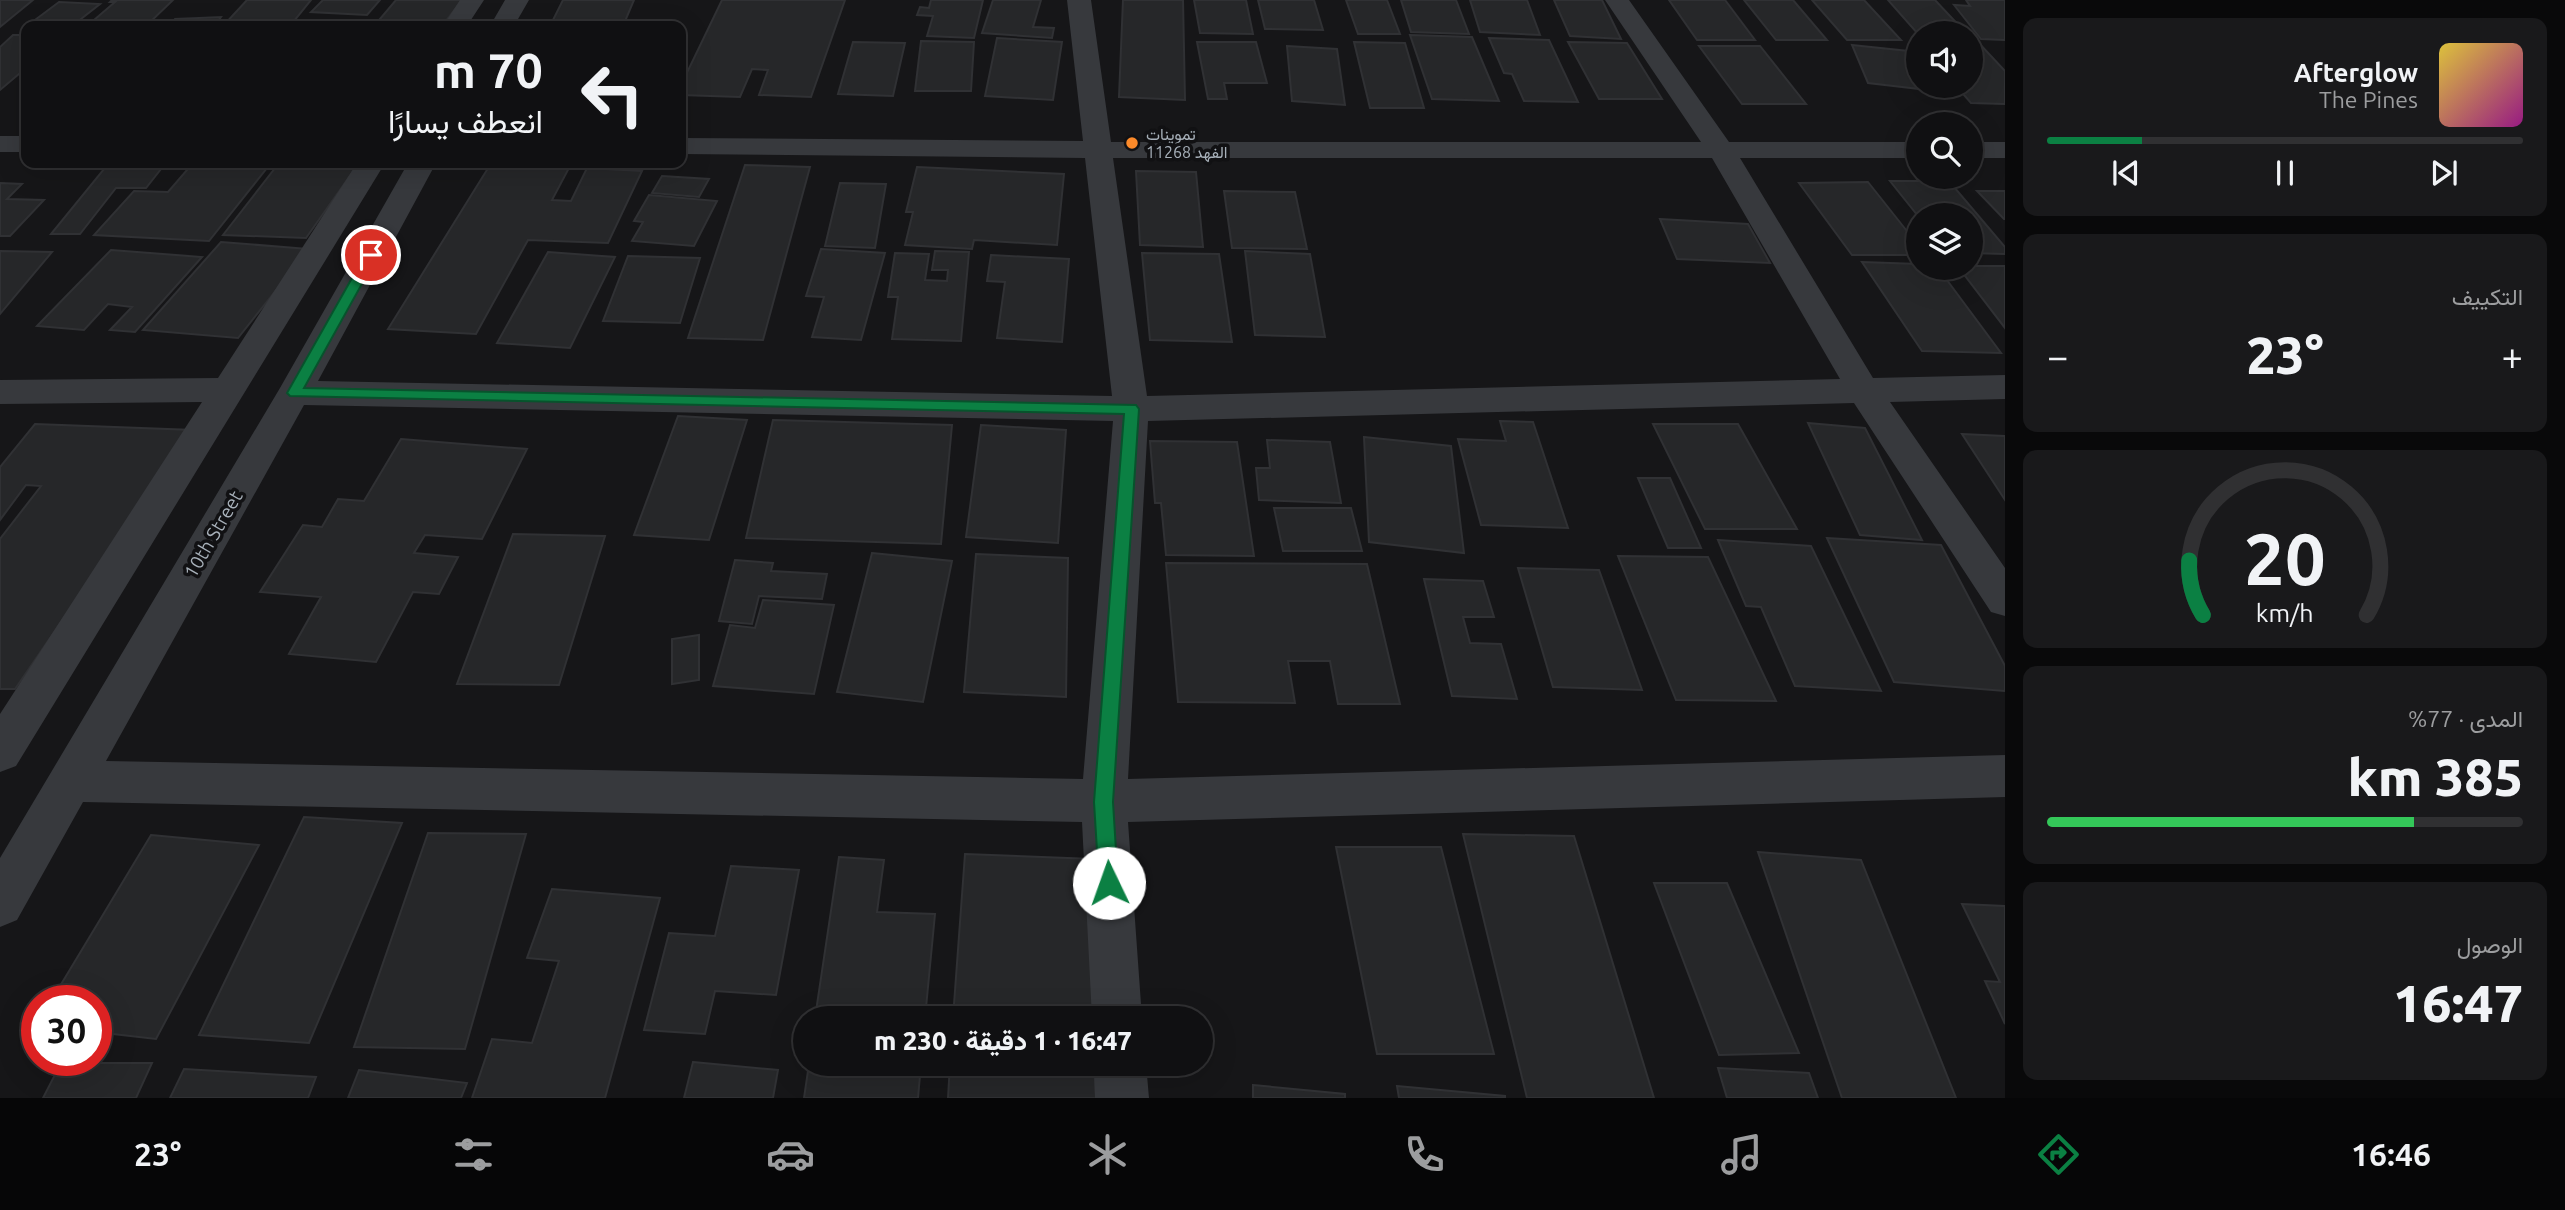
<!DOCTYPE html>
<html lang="ar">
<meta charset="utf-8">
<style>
body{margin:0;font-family:Ubuntu,Vazirmatn,sans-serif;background:#19191b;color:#f1f3f6;direction:rtl;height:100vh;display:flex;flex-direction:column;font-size:26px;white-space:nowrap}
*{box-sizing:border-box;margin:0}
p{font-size:23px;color:#9c9d9f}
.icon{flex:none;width:38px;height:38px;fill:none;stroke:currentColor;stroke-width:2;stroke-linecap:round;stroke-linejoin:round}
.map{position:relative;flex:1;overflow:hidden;direction:ltr}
.panel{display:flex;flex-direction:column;gap:18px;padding:18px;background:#09090a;width:560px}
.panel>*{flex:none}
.guide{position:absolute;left:21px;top:21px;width:665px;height:147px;border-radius:14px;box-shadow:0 7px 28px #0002,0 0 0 2px #303032;direction:rtl;background:#101012;color:#f1f3f6;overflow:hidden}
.buttons{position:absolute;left:1906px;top:21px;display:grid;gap:14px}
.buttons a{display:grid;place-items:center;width:77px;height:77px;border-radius:50%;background:#101012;box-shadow:0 7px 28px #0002,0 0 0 2px #303032;font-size:35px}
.speed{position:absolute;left:21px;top:985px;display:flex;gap:14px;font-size:35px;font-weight:700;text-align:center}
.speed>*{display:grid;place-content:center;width:91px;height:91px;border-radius:50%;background:#101012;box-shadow:0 7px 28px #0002,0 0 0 2px #303032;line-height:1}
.speed .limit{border:10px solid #d22;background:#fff;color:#111}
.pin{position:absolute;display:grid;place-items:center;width:60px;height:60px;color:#fff;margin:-30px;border:4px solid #fff;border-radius:50%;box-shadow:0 2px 7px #0007}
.me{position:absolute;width:77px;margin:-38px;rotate:357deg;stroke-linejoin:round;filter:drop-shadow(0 0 5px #0008)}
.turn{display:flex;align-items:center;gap:24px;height:147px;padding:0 28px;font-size:32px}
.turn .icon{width:91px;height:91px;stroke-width:2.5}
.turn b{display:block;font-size:49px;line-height:60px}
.big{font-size:52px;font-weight:800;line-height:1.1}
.panel .widget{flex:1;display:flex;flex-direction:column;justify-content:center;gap:10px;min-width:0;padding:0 24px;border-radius:14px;background:#19191b}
.panel .dial{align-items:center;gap:0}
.dial svg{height:182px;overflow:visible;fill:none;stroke:#303032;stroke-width:7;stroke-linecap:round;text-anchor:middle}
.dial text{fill:#f1f3f6;stroke:none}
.song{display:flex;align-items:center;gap:21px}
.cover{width:84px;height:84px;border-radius:10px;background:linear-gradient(135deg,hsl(50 70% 55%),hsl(310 70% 35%))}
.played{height:7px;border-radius:4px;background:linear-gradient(90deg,#0b8043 20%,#303032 20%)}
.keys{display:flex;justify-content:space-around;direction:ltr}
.heat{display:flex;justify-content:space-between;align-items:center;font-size:38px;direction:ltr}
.charge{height:10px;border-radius:5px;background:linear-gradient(90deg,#34c759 77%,#303032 0)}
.trip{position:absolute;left:793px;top:1006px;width:420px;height:70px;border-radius:35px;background:#101012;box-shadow:0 7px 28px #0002,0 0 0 2px #303032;font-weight:800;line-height:70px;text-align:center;direction:rtl}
.tab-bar{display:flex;height:112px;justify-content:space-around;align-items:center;background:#060607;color:#9c9d9f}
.tab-bar .icon{width:49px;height:49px}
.tab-bar .active{color:#0b8043}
.tab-bar b{font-size:32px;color:#f1f3f6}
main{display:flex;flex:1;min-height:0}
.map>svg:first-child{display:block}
.building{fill:#262729;stroke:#303134;stroke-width:2}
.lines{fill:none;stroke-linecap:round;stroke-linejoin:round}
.minor{fill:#37393d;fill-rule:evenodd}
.route{fill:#0b8043;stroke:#07532c;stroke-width:2}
.poi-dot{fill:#fc8a2a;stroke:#111113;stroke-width:2.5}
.labels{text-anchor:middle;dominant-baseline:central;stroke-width:7;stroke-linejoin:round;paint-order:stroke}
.far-poi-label{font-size:16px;fill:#a7b0b9;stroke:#111113;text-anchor:start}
.street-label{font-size:19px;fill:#a7b0b9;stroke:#111113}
</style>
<main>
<section class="panel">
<div class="widget">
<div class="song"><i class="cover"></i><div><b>Afterglow</b><p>The Pines</p></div></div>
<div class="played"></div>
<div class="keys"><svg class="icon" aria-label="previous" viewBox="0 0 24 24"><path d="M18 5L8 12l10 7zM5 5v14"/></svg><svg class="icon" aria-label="pause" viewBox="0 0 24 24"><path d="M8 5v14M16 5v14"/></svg><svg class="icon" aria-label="next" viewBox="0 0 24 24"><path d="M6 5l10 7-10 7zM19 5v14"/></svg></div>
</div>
<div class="widget"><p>التكييف</p>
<div class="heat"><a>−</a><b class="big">23°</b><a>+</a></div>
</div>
<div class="widget dial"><svg viewBox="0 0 100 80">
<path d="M14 69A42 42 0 1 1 86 69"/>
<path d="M14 69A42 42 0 0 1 8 45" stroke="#0b8043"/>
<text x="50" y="56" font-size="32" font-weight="700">20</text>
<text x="50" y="72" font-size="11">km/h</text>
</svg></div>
<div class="widget"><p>المدى · 77%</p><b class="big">385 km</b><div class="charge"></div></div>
<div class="widget"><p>الوصول</p><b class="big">16:47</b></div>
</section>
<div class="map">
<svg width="2005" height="1098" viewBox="0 0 2005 1098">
<rect width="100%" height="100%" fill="#161618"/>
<!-- building -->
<path class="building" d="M0,0H33L0,27Z
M112,0H173L146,26H87L115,2H110Z
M247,0H311L290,26H223Z
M323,0H380L367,15L311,12Z
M396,0H462L442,26H374Z
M563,0H634L623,26H550Z
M722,0H845L811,97L759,95L768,70L752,69L740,97L681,95V85Z
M931,0H983L974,38L927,36L933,16L917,15L920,7L929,8Z
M993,0H1041L1033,27L1054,28L1052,38L982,33Z
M1123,0H1183L1185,100L1119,97Z
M1194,0H1246L1253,34L1200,33Z
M1258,0H1314L1323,30L1265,29Z
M1346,0H1387L1400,34H1358Z
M1401,0H1456L1469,34L1411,32Z
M1470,0H1527L1540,35L1480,32Z
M1554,0H1602L1621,39L1570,36Z
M1669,0H1725L1755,40H1697Z
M1744,0H1793L1827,40H1776Z
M1812,0H1864L1901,40H1847Z
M1888,0H1935L1966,33L1918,34Z
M1966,0H2005V40L1981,39L1954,5L1970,6Z
M59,2L100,4L72,26H27Z
M221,17L215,26H169L175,19Z
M13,35H26V68L0,90V47Z
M1410,35L1472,37L1499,101L1432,99Z
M997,38L1062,42L1053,100L985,96Z
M1489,38L1549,40L1578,102L1524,101L1512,74L1504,73Z
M921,41L974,42L971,91H915Z
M1970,41H1977L2005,71V104L1971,103L1956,86H1970Z
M853,42L905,43L893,96L838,94Z
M1197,42H1256L1267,83H1224L1227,99H1208Z
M1354,42L1405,43L1424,108H1370Z
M1568,42L1627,43L1662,99H1599Z
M1852,45L1918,52V86H1942L1945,92L1868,83Z
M1287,46L1337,49L1345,105L1292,101Z
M1699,46H1760L1806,104H1742Z
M193,163H271L209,241L94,235L134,191L168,192Z
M279,163H359L306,238L223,235Z
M490,165L569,168L552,200L571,201L587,168L642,171L608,243L528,240L476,334L388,329Z
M745,165L810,167L763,340L688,338Z
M917,167L1064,174L1057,245L974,240L972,249L905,245L913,212H906Z
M104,169H161L146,188H116L80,234H51Z
M1136,171L1196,172L1203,247L1140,245Z
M662,176L709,179L699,197L652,193Z
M1890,181H1949L2005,247V254L1970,253V215L1918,216Z
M1868,182L1918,245V255H1852L1799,183Z
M0,183L22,184L7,199L44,200L10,236H0Z
M840,183L886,184L875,248L825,246Z
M1224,191L1295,192L1307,249L1232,248Z
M1977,191H2005V219H2004Z
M649,195L717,201L694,246L632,241L643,222L634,221Z
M1660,219L1748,224L1770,263L1677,259Z
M221,242L309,249L238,338L143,330Z
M821,249L885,253L861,340L812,337L824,297L806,296Z
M111,250L202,257L135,332L110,330L132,307L108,304L84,330L37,326Z
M0,251L52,252L0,314Z
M935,251L969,252L961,341L892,339L898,297H888L895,253L929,254L925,280L947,281L948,270H932Z
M1245,251L1310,254L1325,337L1255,335Z
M548,252L615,257L570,348L497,343Z
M1142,253L1219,254L1232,342L1150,340Z
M991,255L1069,259L1062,342L997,338L1005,282L987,281Z
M628,256L700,258L680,323L603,321Z
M1862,262L1918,264V268H1938L2001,353L1922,351Z
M1970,266H2005V328L1959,268H1970Z
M678,416L747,420L709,540L634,535Z
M773,420L952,425L941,544L746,538Z
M1500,421L1533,422L1568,528L1481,525L1458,439L1506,441Z
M1808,423L1865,428L1922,540L1860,535Z
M35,424L193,430L15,689H0V539L41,486L26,485L0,520V467Z
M1653,424H1738L1797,529H1705Z
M981,425L1066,430L1058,543L966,537Z
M1962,434L2005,436V500Z
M1364,437L1451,446L1464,553L1369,542Z
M401,439L527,449L482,539L425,535L414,553L458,557L439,594L413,592L376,662L289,654L321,597L260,592L303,525L322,527L338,499L364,501Z
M1267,440L1330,442L1341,503L1259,500L1256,468H1270Z
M1150,441L1237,442L1254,556L1166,555L1161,503H1155Z
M1638,478H1670L1701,548H1668Z
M1274,508H1351L1362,551H1283Z
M513,534L605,536L559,685L457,684Z
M1827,538L1941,545L2005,666V691L1894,682Z
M1718,540L1811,546L1881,691L1795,686L1761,607L1746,606Z
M872,553L952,561L923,702L837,692Z
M976,554L1068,558L1066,697L964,692Z
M1618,556L1708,557L1776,701L1676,700Z
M735,560L773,563L771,571L827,574L822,599L759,596L752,624L719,621Z
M1166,563L1367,564L1400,704H1338L1330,661H1288L1295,703L1178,702Z
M1518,568L1599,570L1642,690L1553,687Z
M1424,579L1483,581L1494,617H1463L1470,643L1501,644L1517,699L1452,696Z
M763,600L834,605L814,694L713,686L730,625L755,628Z
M699,635V680L672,684V639Z
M304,817L402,823L309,1043L199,1035Z
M428,833L526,834L465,1049L354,1047Z
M1463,834L1574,836L1654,1098H1527Z
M151,835L259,845L156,1039L96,1032V1001H51Z
M1336,847H1441L1494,1054H1377Z
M1758,852L1861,860L1956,1098H1842Z
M965,854L1093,859L1094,1018H953Z
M839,857L884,860L877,912L935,914L925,1018H815Z
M731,866L799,870L776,995L715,991L705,1034L644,1030L669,933L715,936Z
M1654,883H1727L1799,1053L1719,1055Z
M552,889L660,898L605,1098H472L492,1039L532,1043L559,961L527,958Z
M1962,904L2005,906V1024L1985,981L2000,982Z
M693,1062L778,1070L773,1098H684Z
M61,1063H152L136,1098H43Z
M809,1064H921L918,1098H804Z
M950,1064H1094L1096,1098H948Z
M1718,1068L1809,1073L1818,1098H1727Z
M184,1069L316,1077L308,1098H170Z
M359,1070L467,1083L461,1098H348Z
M1253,1085L1345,1094V1098H1253Z
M1397,1086L1505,1096V1098H1399Z"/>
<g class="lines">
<!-- minor -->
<path class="minor" d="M460,0H484L467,26H443Z
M505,0H529L514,26H490Z
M1067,0H1091L1111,142H1701L1605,0H1629L1729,142H1918V158H1740L1873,378L2005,375V399L1890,402L2005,568V616L1991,612L1854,403L1148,421L1128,779L2005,755V797L1128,822L1142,1018H1092L1082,822L83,802L17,920L0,927V858L280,388L408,163H436L318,381L1112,396L1085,158L681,154V138L1083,141ZM1113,158H1712L1840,379L1147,396ZM304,405L1113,421L1083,779L106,761Z
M0,136H26V152H0Z
M1970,142H2005V158H1970Z
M357,163H385L16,766L0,772V714L202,402L0,404V380L218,378Z
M1094,1064H1146L1149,1098H1095Z"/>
</g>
<!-- route -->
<path class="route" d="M371,251L378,255L304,388L1136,405L1139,409L1113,802L1118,883L1116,890L1109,893L1102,890L1099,883L1094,802L1124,414L290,396L287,393L365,255Z"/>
<!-- markers -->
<circle class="poi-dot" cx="1132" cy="143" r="7"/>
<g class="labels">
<!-- far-poi labels -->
<g class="far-poi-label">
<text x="1146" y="134">تموينات<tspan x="1146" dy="18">الفهد 11268</tspan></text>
</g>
<!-- street labels -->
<g class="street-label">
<text transform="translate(213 534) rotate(-60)">10th Street</text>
</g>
</g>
</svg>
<div class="buttons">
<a><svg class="icon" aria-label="sound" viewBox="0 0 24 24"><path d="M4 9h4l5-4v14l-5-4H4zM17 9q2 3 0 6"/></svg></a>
<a><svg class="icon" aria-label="search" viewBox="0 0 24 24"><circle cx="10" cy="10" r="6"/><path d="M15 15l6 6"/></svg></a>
<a><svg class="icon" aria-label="layers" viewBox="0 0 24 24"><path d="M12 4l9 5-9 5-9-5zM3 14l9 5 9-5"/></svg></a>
</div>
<div class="speed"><div class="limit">30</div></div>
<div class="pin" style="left:371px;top:255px;background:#d93025"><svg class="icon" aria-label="arrive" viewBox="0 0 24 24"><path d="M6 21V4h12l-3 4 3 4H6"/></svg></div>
<svg class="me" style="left:1109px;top:883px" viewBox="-20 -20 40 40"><circle r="19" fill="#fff"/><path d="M0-13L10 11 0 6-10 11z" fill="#0b8043"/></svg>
<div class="trip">16:47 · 1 دقيقة · 230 m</div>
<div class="guide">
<div class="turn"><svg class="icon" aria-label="left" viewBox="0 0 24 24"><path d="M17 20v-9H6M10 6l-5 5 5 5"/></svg><div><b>70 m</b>انعطف يسارًا</div></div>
</div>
</div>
</main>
<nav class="tab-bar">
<b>16:46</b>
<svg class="icon active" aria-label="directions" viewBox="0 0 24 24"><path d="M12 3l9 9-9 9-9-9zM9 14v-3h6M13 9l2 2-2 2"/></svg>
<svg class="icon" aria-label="music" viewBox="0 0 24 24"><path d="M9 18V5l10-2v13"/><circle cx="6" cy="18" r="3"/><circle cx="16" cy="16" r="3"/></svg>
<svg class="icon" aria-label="phone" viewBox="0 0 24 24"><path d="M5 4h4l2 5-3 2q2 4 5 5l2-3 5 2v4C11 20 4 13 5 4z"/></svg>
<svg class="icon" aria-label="climate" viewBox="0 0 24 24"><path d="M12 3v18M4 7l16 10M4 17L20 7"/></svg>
<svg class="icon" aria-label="car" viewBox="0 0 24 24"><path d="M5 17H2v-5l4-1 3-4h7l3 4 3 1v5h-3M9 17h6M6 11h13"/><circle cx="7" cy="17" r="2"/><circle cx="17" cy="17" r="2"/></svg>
<svg class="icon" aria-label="filters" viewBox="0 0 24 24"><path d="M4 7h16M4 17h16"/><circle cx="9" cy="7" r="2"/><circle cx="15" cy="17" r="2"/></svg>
<b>23°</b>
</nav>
